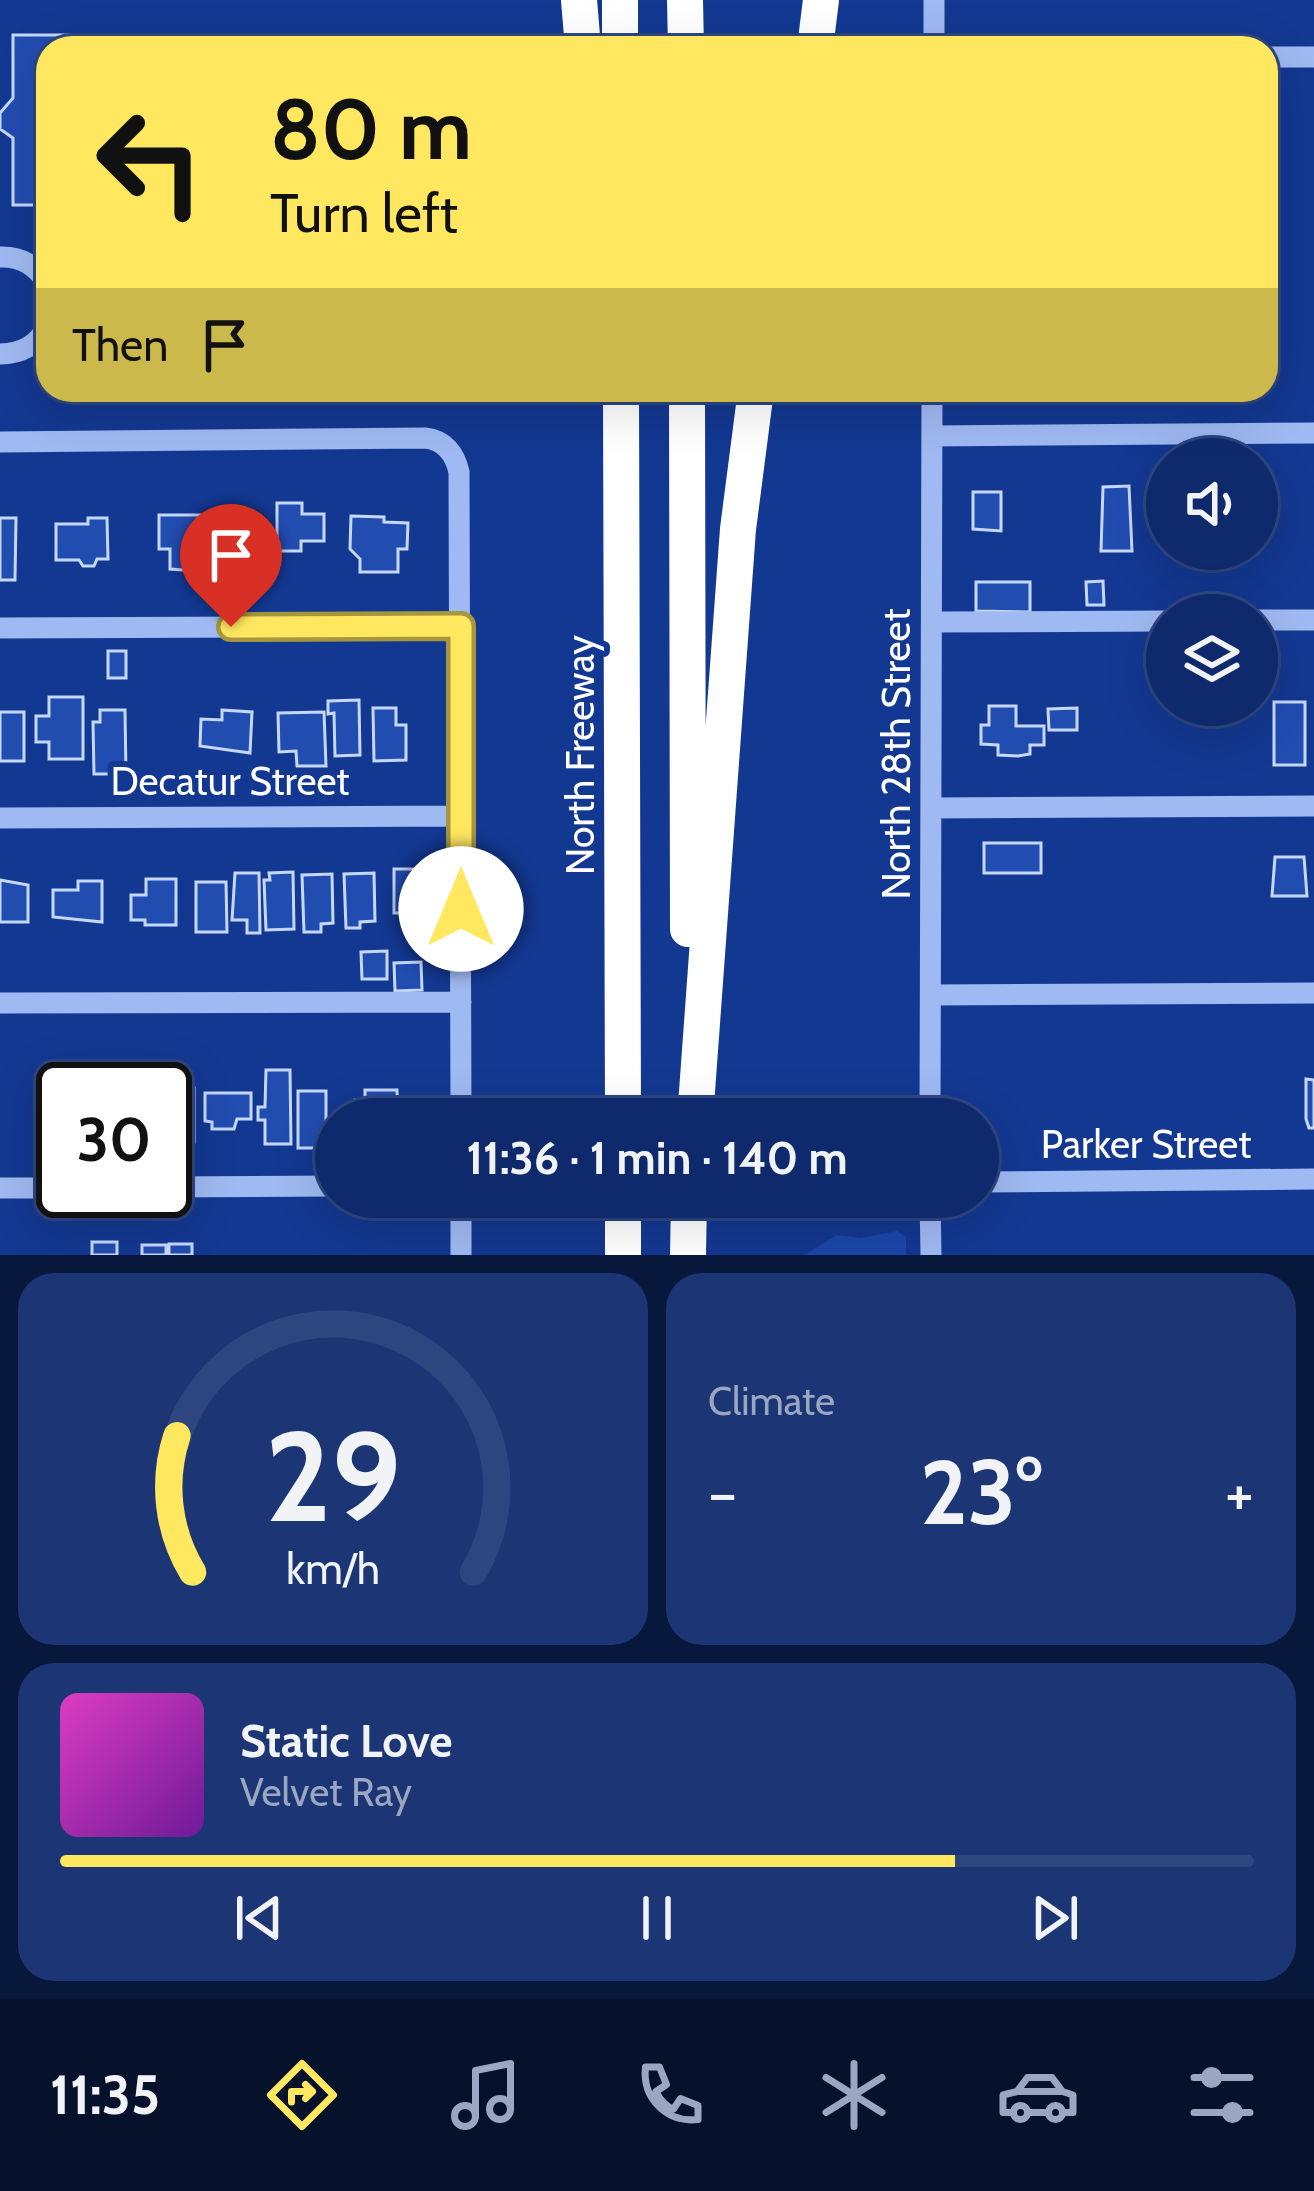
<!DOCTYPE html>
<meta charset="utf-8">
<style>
body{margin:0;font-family:Cabin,sans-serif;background:#1c3675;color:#f1f3f6;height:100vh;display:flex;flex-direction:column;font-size:45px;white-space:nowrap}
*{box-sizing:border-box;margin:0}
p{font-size:39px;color:#9ba7c2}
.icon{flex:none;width:66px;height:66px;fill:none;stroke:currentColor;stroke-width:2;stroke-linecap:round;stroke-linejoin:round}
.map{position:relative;height:1255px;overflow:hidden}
.panel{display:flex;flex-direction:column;gap:18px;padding:18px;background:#08173c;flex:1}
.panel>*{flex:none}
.top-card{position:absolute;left:36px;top:36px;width:1242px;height:366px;border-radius:36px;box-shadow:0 12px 48px #0002,0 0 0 3px #2e4680;background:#ffe860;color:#111;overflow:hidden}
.fabs{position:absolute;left:1146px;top:438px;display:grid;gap:24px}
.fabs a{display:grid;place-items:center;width:132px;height:132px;border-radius:50%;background:#0e2a6d;box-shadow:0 12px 48px #0002,0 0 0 3px #2e4680;font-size:60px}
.speed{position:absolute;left:36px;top:1062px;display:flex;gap:24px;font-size:60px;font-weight:700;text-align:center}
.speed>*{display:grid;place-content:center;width:156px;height:156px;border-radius:50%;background:#0e2a6d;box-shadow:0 12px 48px #0002,0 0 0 3px #2e4680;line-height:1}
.speed .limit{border:6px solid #111;border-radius:18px;background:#fff;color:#111}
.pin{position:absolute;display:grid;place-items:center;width:102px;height:102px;color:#fff;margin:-123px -51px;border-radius:50% 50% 50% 0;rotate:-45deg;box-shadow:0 0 12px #0007}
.pin .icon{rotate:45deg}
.me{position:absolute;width:132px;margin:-66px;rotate:0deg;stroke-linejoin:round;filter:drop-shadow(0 0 9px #0008)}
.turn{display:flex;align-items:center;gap:42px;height:252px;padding:0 36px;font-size:54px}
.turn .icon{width:156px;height:156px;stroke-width:2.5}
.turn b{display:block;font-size:84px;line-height:102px}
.then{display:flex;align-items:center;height:114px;padding:0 36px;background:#0003;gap:24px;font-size:45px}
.big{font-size:90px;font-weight:800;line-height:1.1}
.panel .tile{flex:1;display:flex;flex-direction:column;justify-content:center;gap:18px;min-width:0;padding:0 42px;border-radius:36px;background:#1c3675}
.panel .dial{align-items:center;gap:0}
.dial svg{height:312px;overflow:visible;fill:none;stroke:#2e4680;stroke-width:7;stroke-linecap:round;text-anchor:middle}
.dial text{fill:#f1f3f6;stroke:none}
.song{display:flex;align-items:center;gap:36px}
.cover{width:144px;height:144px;border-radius:18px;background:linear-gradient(135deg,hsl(310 70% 55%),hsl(280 70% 35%))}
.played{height:12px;border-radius:6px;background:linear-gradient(90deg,#ffe860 75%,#2e4680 75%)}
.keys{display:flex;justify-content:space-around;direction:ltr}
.heat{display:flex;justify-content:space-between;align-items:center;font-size:66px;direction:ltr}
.panel .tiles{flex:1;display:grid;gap:18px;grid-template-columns:1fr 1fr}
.tile:last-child{grid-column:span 2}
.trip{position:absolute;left:315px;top:1098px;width:684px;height:120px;border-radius:60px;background:#0e2a6d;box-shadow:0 12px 48px #0002,0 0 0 3px #2e4680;font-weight:800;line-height:120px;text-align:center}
.dock{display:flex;height:192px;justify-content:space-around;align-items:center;background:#06112c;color:#9ba7c2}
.dock .icon{width:84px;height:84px}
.dock .active{color:#ffe860}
.dock b{font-size:54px;color:#f1f3f6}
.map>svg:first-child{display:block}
.green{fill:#1b47ab}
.building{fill:#214cb0;stroke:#c6d7fc;stroke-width:3}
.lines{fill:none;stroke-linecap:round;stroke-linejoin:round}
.minor{stroke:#9fb9f2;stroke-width:21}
.highway{stroke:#fff;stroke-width:36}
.route-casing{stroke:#a6973e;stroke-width:30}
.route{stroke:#ffe860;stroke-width:21}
.labels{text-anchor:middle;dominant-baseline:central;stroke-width:12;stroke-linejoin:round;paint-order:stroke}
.street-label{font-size:39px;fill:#fff;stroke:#133891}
</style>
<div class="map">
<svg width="1314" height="1255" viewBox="0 0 1314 1255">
<rect width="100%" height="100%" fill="#133891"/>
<!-- green -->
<path class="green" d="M897,1231L906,1237V1255H805L837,1235L861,1238Z"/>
<!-- building -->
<path class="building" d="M13,35H228V48H48V205H13V138L0,129V113L13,98Z
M1129,486L1132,551H1101L1103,487Z
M973,492H1001V531L973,529Z
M277,503H302V514H324V541H301V551H277Z
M159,515H200L201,523H224V530L244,529L245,558H236V574L170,569V549H159Z
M351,516L384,517V522L408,523L407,549H398V572H360V559L350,549Z
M0,518H16L15,580H0Z
M88,518H107L108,559H97L94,566H83L79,560H56V524H88Z
M1103,581L1104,605H1087L1086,582Z
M976,582H1030V612L976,611Z
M108,651H126V678H108Z
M49,697H83V759H49V742H36V716H49Z
M359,700L360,755L335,756L334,713L328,714V701Z
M1274,702H1305V765H1274Z
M989,706H1016V726H1044V745H1030V754L1018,756L998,755V745L981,744V725H989Z
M373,708H396V725H406V760L374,761Z
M1077,708V730H1049L1048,709Z
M100,710H125L126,774H94L93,722H100Z
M222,710L252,712L250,753L200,746L201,719L222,720Z
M0,712H24V761H0Z
M324,712L326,766H297L296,751L279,752L278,713Z
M984,843H1041V873H984Z
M1275,857H1304L1307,896H1272Z
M394,869H432L428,925L406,924V913H394Z
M293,872L294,929L266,930L264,880H270L269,873Z
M235,873H259L260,933H247V920H232Z
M374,873L375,921L360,922V928H346L344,874Z
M332,874L333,923L321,924V932H304L302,875Z
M146,879H176V925H145V920H131V895H146Z
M0,880L28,885V922H0Z
M78,881H102V922L53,917V890H78Z
M196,882H226L227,932H196Z
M387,951V979H362L361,952Z
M421,962L422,990L395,991L394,963Z
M266,1070H290L291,1144H265V1120H258V1107H265Z
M1306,1079L1314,1080V1128H1309L1306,1119Z
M170,1088H194V1142H170Z
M365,1090H397L398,1118L355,1119V1100H365Z
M298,1091H326V1148H298Z
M205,1093H251V1119H237L234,1129H212V1122L205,1121Z
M92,1242H117V1255H92Z
M169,1244H192V1255H169Z
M142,1245H166V1255H142Z"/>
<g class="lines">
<!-- minor -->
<path class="minor" d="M934,0V48
M1266,57H1314
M0,257C22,256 35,266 48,283
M0,354C22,354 37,345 48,326
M932,436L1314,433
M0,442L425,438C445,440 455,454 459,472L461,1119
M1257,620H1314
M932,622L1167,621
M0,628L461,626
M931,808L1314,806
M0,818L461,816
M931,995L1314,993
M0,1003L461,1002
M930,1119L932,390
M978,1182L1314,1179
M165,1187L336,1186
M0,1188H63
M461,1197V1255
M930,1197L931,1255"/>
<!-- highway -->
<path class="highway" d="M579,0L583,48
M620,0V48
M685,0L686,48
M815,48L821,0
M621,390L623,1119
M687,390L688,929
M695,1119L738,529L756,390
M623,1255V1197
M688,1255L689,1197"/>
</g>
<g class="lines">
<defs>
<path id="route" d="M231,627L461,626V909"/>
</defs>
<!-- route casing -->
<use href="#route" class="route-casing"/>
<!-- route -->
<use href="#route" class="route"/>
</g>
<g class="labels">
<!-- street labels -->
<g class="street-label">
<text transform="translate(896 754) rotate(-90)">North 28th Street</text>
<text transform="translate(580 755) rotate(-90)">North Freeway</text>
<text x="230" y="781">Decatur Street</text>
<text x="1146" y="1144">Parker Street</text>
</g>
</g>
</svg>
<div class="fabs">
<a><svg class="icon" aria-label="sound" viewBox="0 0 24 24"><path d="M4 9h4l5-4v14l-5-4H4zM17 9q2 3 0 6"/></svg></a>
<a><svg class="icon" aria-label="layers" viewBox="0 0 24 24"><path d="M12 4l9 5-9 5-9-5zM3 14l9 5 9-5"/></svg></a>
</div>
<div class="speed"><div class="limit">30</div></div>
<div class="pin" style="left:231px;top:627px;background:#d93025"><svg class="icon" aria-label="arrive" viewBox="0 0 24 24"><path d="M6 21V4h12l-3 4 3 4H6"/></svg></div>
<svg class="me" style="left:461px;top:909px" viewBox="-20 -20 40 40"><circle r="19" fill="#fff"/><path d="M0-13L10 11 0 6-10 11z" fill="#ffe860"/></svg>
<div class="trip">11:36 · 1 min · 140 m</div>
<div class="top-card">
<div class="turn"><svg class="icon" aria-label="left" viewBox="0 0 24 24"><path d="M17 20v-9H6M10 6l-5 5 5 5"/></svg><div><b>80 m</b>Turn left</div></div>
<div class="then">Then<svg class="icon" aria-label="arrive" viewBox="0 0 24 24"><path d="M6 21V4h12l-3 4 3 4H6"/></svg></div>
</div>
</div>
<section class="panel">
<div class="tiles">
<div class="tile dial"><svg viewBox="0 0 100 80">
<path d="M14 69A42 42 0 1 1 86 69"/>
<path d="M14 69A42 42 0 0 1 10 34" stroke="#ffe860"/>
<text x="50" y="56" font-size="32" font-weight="700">29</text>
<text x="50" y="72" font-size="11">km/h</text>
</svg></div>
<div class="tile"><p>Climate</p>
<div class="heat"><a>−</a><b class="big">23°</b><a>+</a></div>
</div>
<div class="tile">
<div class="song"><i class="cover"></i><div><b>Static Love</b><p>Velvet Ray</p></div></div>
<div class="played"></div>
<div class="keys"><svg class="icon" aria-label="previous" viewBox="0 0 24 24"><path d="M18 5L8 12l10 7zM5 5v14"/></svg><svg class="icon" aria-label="pause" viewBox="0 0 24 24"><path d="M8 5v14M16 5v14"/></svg><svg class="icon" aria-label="next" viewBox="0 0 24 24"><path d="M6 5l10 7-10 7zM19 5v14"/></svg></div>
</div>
</div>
</section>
<nav class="dock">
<b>11:35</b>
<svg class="icon active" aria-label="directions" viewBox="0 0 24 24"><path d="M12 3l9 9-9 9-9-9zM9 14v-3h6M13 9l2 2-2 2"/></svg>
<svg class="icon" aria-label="music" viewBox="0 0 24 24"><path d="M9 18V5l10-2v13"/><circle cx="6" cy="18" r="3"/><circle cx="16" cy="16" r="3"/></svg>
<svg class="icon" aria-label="phone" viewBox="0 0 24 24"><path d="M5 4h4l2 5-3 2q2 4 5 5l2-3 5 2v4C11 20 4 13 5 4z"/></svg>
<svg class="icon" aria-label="climate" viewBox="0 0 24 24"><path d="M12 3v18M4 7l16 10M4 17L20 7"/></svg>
<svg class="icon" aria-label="car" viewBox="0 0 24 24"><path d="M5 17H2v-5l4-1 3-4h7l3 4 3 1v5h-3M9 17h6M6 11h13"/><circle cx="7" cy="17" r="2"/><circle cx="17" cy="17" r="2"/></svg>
<svg class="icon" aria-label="filters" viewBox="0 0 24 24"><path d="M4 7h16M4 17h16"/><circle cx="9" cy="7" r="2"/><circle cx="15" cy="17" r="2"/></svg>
</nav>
